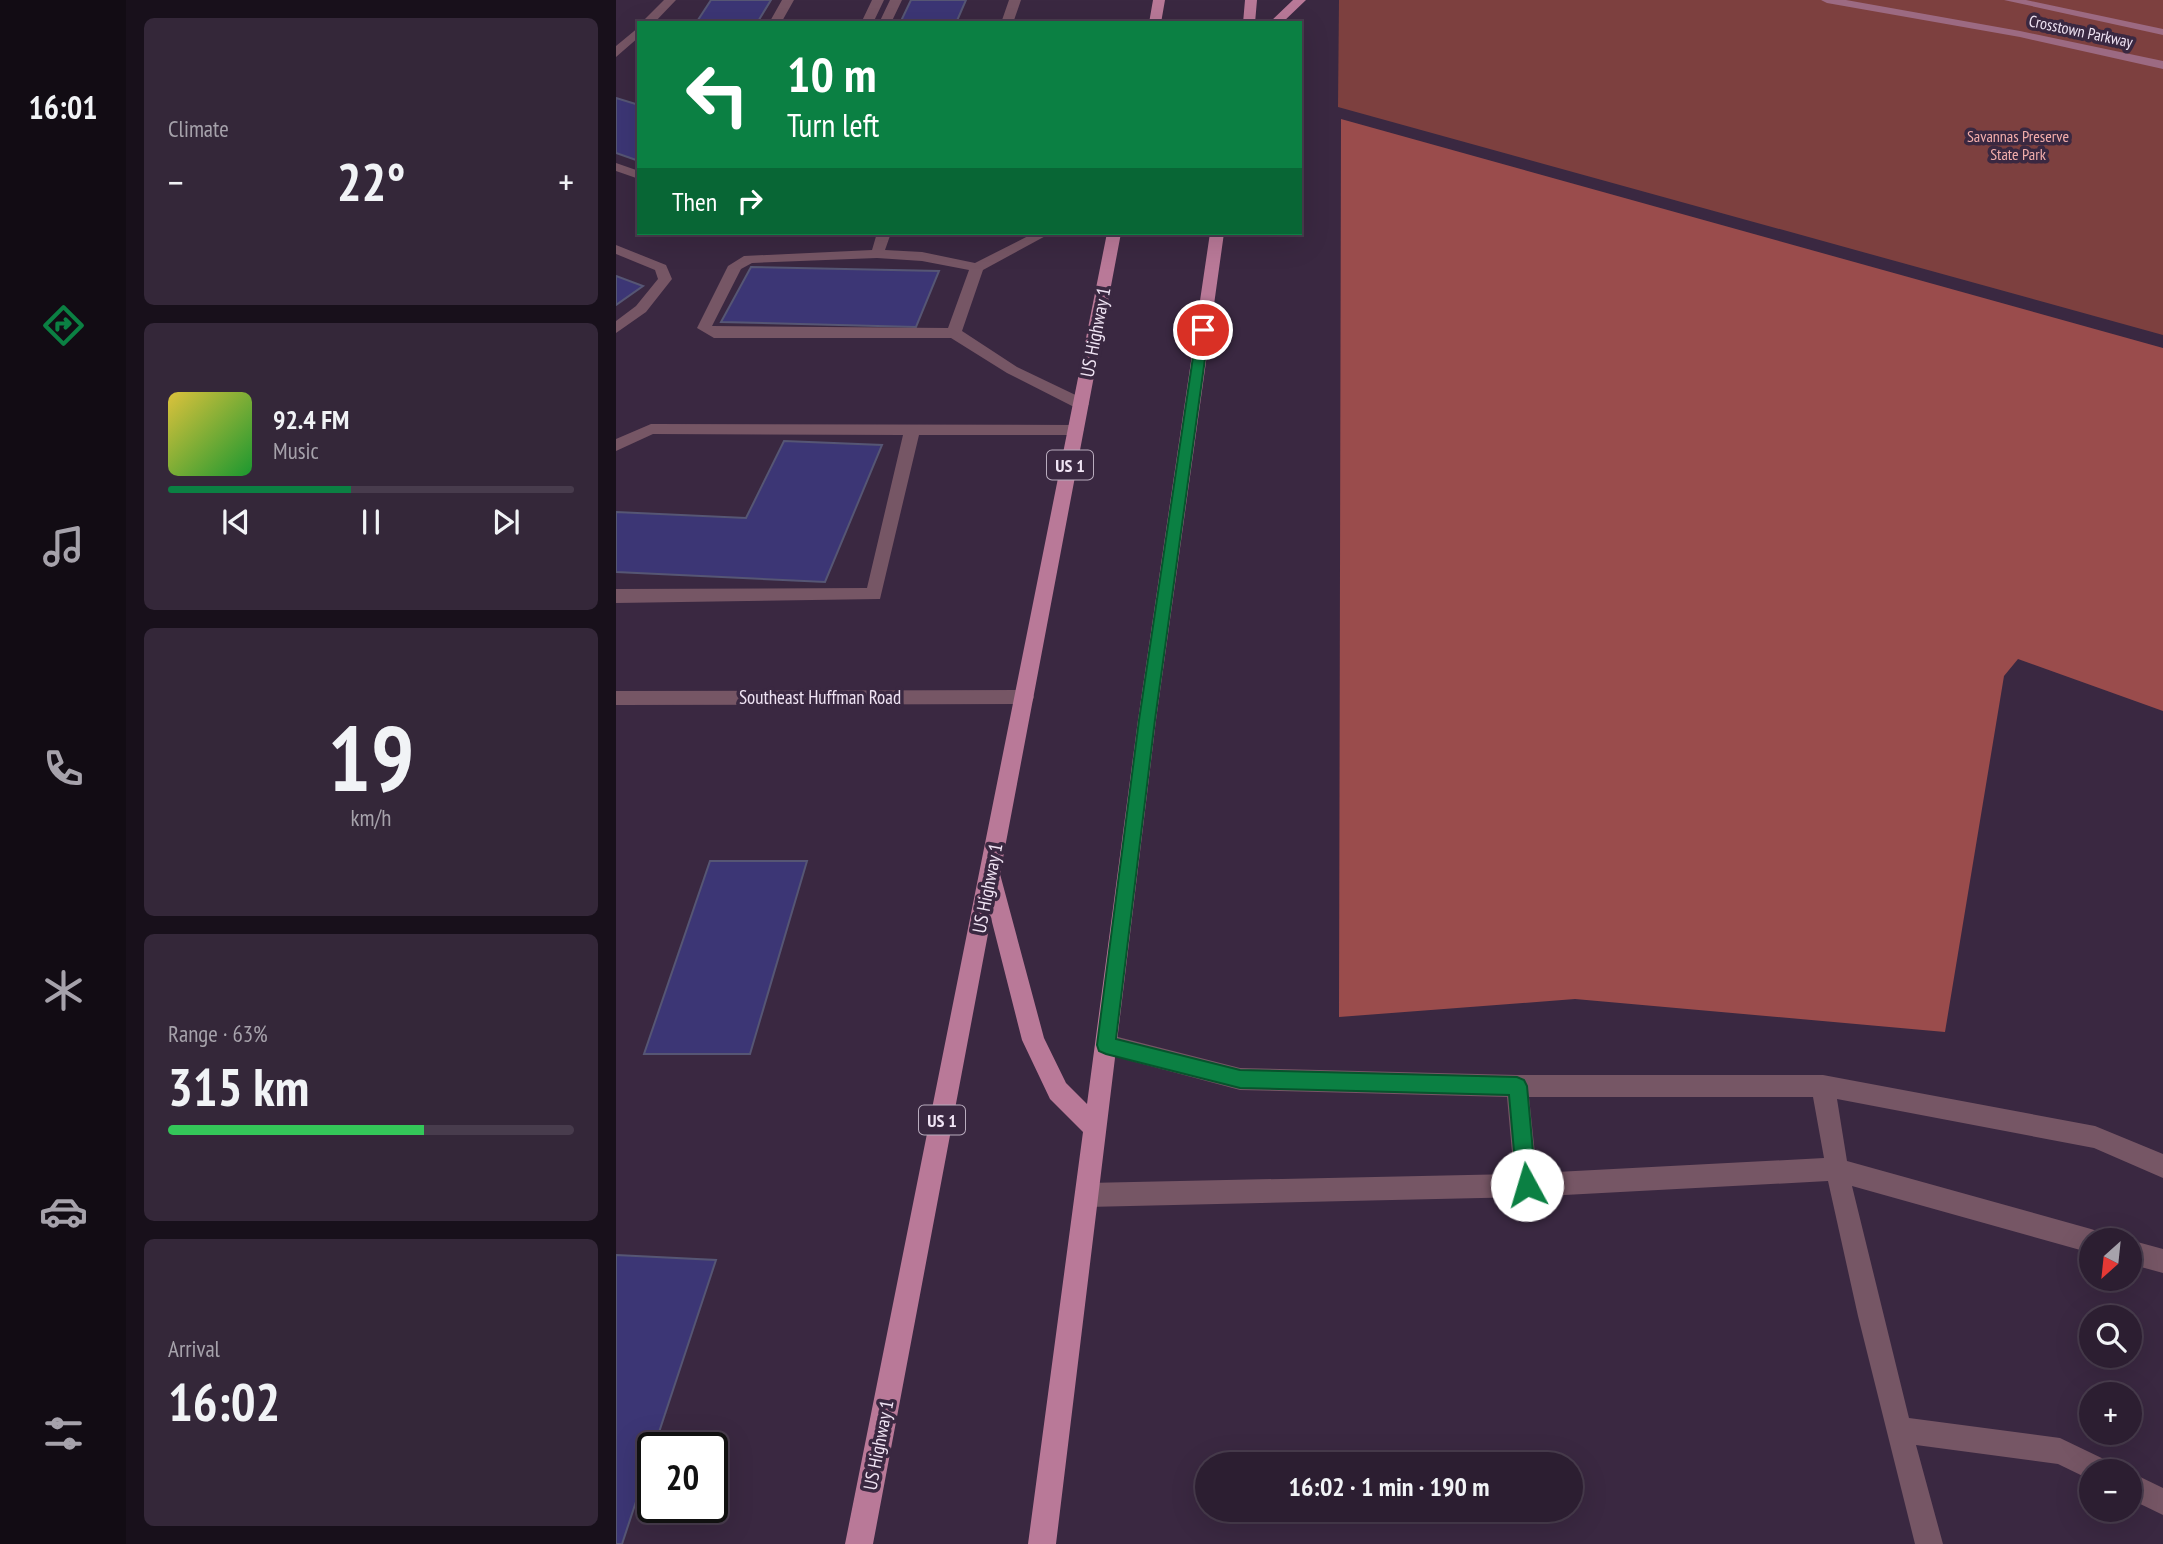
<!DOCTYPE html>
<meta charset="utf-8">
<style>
body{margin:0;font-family:"PT Sans Narrow",sans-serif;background:#342739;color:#f1f3f6;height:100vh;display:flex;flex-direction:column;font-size:26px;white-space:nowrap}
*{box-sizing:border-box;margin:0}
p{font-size:23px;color:#a6a2ab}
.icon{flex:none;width:38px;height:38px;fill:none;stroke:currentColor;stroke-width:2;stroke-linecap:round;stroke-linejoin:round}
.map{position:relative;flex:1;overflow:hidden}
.panel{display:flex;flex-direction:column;gap:18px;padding:18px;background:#18101b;width:490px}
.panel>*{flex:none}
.banner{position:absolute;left:21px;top:21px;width:665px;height:214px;border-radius:0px;box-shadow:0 7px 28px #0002,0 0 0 2px #483c4d;background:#0b8043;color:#fff;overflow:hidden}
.needle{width:46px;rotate:207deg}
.tools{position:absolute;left:1463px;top:1228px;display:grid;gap:14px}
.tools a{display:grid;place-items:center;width:63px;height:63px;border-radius:50%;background:#2c1e31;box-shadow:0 7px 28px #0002,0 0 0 2px #483c4d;font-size:35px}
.speed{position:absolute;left:21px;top:1432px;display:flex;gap:14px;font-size:35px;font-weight:700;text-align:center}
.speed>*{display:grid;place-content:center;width:91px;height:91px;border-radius:50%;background:#2c1e31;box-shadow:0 7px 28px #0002,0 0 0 2px #483c4d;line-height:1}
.speed .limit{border:4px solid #111;border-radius:10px;background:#fff;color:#111}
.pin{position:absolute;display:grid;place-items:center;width:60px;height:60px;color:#fff;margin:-30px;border:4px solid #fff;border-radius:50%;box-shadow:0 2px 7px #0007}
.me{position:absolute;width:77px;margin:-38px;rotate:354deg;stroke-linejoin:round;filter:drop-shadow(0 0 5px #0008)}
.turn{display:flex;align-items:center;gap:24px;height:147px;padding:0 35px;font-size:32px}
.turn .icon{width:91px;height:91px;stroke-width:2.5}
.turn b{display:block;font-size:49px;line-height:60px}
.then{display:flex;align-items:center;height:66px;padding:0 35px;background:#0003;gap:14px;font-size:26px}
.big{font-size:52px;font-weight:800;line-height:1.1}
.panel .card{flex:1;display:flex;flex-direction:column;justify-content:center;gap:10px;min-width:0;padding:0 24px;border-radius:10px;background:#342739}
.panel .dial{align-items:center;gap:0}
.dial b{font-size:91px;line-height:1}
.song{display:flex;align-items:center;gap:21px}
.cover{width:84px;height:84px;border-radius:10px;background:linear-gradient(135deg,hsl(50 70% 55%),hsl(130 70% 35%))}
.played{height:7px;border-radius:4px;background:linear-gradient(90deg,#0b8043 45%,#483c4d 45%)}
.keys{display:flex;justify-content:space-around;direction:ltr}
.heat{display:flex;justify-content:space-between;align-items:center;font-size:38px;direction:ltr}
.charge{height:10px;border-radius:5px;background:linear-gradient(90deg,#34c759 63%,#483c4d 0)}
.trip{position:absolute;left:579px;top:1452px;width:388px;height:70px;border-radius:35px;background:#2c1e31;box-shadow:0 7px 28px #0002,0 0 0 2px #483c4d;font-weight:800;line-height:70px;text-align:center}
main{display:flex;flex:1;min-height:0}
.dock{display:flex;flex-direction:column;width:126px;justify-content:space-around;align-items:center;background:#120c14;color:#a6a2ab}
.dock .icon{width:49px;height:49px}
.dock .on{color:#0b8043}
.dock b{font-size:32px;color:#f1f3f6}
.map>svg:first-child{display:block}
.green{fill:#7d403f}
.forest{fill:#9a4c4c}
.building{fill:#3c3675;stroke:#565674;stroke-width:2}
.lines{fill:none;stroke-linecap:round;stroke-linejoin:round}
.service{fill:#765665;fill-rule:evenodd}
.minor{fill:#765665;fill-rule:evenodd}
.secondary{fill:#9c6a82;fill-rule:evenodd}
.primary{fill:#b97998;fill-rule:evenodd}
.route{fill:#0b8043;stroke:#07532c;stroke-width:2}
.labels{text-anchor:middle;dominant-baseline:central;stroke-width:7;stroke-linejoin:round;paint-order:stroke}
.far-street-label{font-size:16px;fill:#f0e4f4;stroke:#3a2841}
.far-park-label{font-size:16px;fill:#f3aeac;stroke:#3a2841}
.shield{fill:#3a2841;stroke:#b9acbe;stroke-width:2}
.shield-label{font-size:18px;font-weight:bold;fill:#f0e4f4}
.street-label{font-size:19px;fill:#f0e4f4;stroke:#3a2841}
</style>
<main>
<nav class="dock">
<b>16:01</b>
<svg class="icon on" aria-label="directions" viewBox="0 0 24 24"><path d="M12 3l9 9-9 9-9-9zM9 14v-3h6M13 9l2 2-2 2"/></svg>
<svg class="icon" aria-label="music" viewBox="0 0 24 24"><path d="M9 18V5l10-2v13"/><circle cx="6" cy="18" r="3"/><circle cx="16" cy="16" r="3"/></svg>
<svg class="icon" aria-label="phone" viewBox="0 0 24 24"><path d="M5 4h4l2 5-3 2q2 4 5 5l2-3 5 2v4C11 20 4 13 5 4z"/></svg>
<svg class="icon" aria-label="climate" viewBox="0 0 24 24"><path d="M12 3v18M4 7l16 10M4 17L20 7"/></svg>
<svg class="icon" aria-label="car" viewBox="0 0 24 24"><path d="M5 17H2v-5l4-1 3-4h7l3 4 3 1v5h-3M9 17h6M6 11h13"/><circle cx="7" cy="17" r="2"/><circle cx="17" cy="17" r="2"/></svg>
<svg class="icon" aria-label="filters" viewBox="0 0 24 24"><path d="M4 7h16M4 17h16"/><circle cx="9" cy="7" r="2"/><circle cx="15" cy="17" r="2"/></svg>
</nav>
<section class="panel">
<div class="card"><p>Climate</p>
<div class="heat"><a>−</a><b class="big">22°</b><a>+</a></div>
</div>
<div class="card">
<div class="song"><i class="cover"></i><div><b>92.4 FM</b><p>Music</p></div></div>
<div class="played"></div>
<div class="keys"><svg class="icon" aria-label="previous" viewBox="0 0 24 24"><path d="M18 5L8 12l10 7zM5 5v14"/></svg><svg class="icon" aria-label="pause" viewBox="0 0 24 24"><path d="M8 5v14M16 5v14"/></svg><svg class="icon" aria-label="next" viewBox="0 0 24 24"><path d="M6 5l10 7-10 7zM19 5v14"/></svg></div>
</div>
<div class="card dial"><b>19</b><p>km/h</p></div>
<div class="card"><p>Range · 63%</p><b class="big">315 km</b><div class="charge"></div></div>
<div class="card"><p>Arrival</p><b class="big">16:02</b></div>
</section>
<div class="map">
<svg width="1547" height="1544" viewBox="0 0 1547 1544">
<rect width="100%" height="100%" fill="#3a2841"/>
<!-- green -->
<path class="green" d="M723,0H1547V335L722,107Z"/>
<!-- forest -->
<path class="forest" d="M725,119L1547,348V711L1402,659L1388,676L1329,1032L959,999L723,1017Z"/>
<!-- building -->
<path class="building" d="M95,0H155L141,23H80Z
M295,0H350L340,23H284Z
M0,98L23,105V161L0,153Z
M135,267L323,271L300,327L105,322Z
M0,276L27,286L0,305Z
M168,441L266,445L209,582L0,572V512L130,518Z
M94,861H191L134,1054H28Z
M0,1255L100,1260L6,1544H0Z"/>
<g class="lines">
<!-- service -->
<path class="service" d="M48,0H60L38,23H25Z
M166,0H178L165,23H153Z
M256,0H268L257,23H245Z
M274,0H286L275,23H263Z
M393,0H405L397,23H385Z
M23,27V37L0,57V46Z
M0,163L23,171V179L0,171Z
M261,233H275L269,250L306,252L359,263L418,233H435L367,270L346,331L401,367L470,400L473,404L470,408H460L391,373L335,338H98L81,328L112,266L128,256L256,250ZM261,258L306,261L353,270L332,328L96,326L125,269L136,263Z
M0,245L50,265L56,279L30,312L0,333V321L20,306L42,279L39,270L0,254Z
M35,424L460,425L468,430L460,435H303L264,599L0,603V589L251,588L287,435L37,434L0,451V439Z
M490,1034L624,1068L901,1075H1207L1479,1126L1547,1154V1178L1478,1148L1221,1099L1231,1161L1475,1229L1484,1232L1487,1241H1475V1253L1236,1186L1293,1418L1444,1438L1496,1463L1500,1472H1475V1480L1442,1464L1300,1445L1327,1544H1299L1242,1316L1212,1181L911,1197L471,1207L463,1203L459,1195L463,1187L471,1183L898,1174L891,1097L624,1090L482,1052L479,1045L482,1038ZM913,1097H1197L1208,1158L921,1173Z
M1514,1240L1547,1249V1273L1514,1264L1512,1241Z
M1514,1472L1547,1488V1515L1514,1499Z"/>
<!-- minor -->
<path class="minor" d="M409,690L416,692L418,697L416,702L409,704L0,705V691Z"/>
<!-- secondary -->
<path class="secondary" d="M1205,0H1230L1404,31L1547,61V69L1404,37L1211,3Z
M1388,0H1410L1547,29V35Z"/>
<!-- primary -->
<path class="primary" d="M537,0H549L545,23H533Z
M629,0H641L639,23H627Z
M677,0H690L666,23H653Z
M491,233H505L384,874L428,1038L450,1083L471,1104L522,720L594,233H608L540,720L440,1544H412L467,1132L434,1099L406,1040L375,918L257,1544H229Z"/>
</g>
<!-- route -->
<path class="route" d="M587,327L593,330L539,720L500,1039L624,1070L901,1077L908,1080L911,1086L920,1185L918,1192L911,1195L904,1192L901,1185L893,1095L624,1088L490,1054L483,1051L481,1045L523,720L581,330Z"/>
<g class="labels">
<!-- far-street labels -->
<g class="far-street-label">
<text transform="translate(1465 31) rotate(12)">Crosstown Parkway</text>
</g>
<!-- far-park labels -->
<g class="far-park-label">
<text x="1402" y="136">Savannas Preserve<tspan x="1402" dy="18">State Park</tspan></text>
</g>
<!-- shield labels -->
<g class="shield">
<rect x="431" y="450.5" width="46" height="29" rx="5"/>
<rect x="303" y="1105.5" width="46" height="29" rx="5"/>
</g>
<g class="shield-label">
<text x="454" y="465">US 1</text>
<text x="326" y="1120">US 1</text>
</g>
<!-- street labels -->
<g class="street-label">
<text transform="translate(479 332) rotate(-79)">US Highway 1</text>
<text x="204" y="697">Southeast Huffman Road</text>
<text transform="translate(371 888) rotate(-79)">US Highway 1</text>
<text transform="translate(262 1445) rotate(-79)">US Highway 1</text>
</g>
</g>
</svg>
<div class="tools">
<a><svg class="needle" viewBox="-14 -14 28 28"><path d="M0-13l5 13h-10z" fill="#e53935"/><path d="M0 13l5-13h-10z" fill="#a6a2ab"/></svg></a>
<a><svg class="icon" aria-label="search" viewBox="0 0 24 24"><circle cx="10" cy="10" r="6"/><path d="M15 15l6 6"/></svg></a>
<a>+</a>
<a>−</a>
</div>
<div class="speed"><div class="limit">20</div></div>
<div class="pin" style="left:587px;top:330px;background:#d93025"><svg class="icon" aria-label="arrive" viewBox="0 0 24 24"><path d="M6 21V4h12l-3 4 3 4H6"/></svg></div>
<svg class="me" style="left:911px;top:1185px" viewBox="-20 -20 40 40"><circle r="19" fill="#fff"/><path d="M0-13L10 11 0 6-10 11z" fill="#0b8043"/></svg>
<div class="trip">16:02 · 1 min · 190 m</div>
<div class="banner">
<div class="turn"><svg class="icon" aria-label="left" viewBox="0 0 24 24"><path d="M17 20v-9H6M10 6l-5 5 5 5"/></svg><div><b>10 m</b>Turn left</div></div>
<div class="then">Then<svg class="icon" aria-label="right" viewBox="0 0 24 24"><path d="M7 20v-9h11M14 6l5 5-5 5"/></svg></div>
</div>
</div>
</main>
